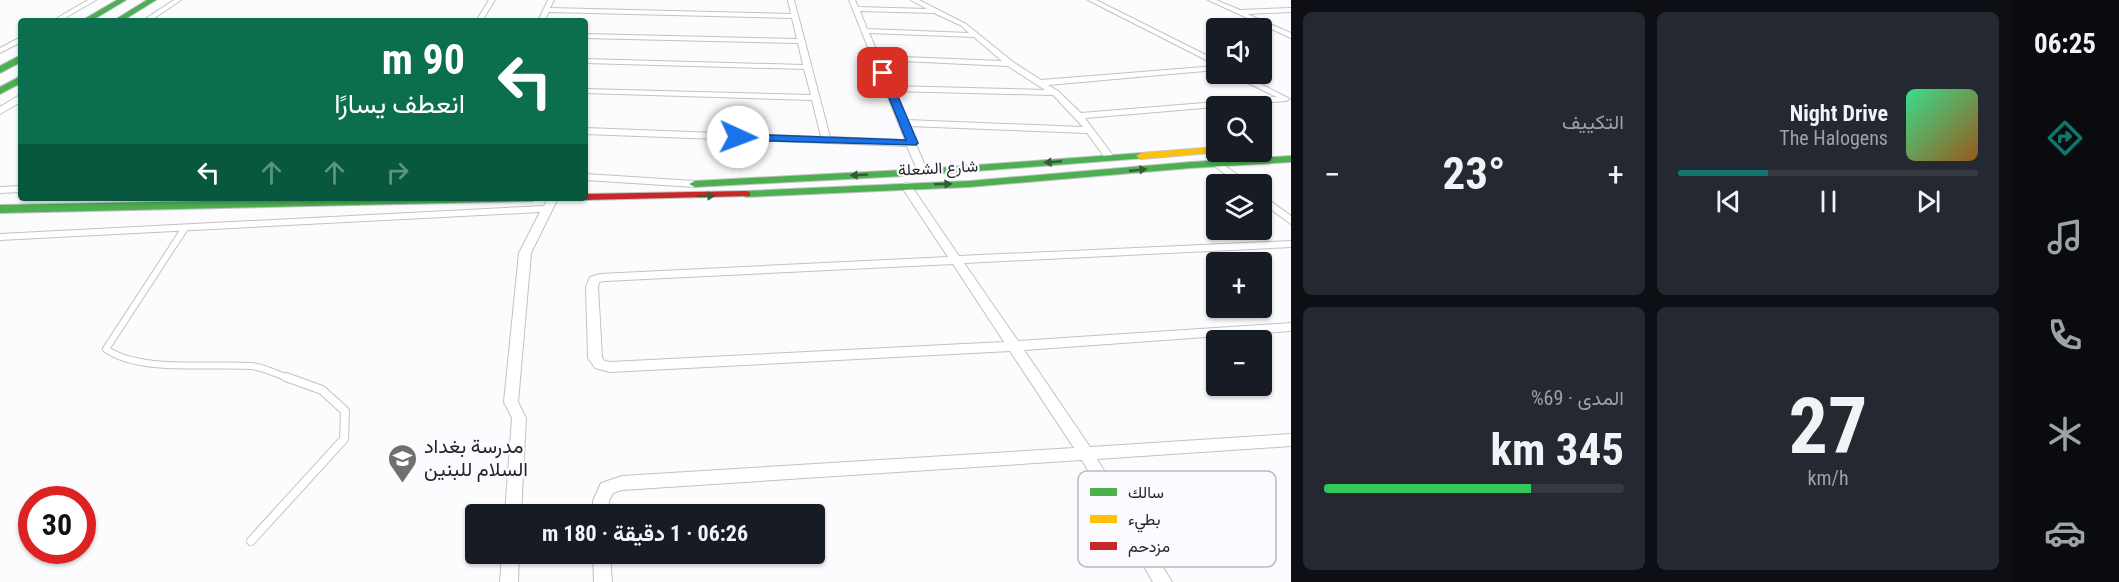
<!DOCTYPE html>
<html lang="ar">
<meta charset="utf-8">
<style>
body{margin:0;font-family:"Roboto Condensed",Vazirmatn,sans-serif;background:#242831;color:#f1f3f6;direction:rtl;height:100vh;display:flex;flex-direction:column;font-size:22px;white-space:nowrap}
*{box-sizing:border-box;margin:0}
p{font-size:20px;color:#9ea1a6}
.icon{flex:none;width:33px;height:33px;fill:none;stroke:currentColor;stroke-width:2;stroke-linecap:round;stroke-linejoin:round}
.map{position:relative;flex:1;overflow:hidden;direction:ltr}
.drawer{display:flex;flex-direction:column;gap:12px;padding:12px;background:#0d0f14;width:720px}
.drawer>*{flex:none}
.hud{position:absolute;left:18px;top:18px;width:570px;height:183px;border-radius:6px;box-shadow:0 2px 4px #0004;direction:rtl;background:#0b6e4f;color:#fff;overflow:hidden}
.fabs{position:absolute;left:1206px;top:18px;display:grid;gap:12px}
.fabs a{display:grid;place-items:center;width:66px;height:66px;border-radius:6px;background:#171b24;box-shadow:0 2px 4px #0004;font-size:30px}
.speed{position:absolute;left:18px;top:486px;display:flex;gap:12px;font-size:30px;font-weight:700;text-align:center}
.speed>*{display:grid;place-content:center;width:78px;height:78px;border-radius:50%;background:#171b24;box-shadow:0 2px 4px #0004;line-height:1}
.speed .limit{border:9px solid #d22;background:#fff;color:#111}
.pin{position:absolute;display:grid;place-items:center;width:51px;height:51px;color:#fff;margin:-26px;border-radius:12px;box-shadow:0 3px 9px #0006}
.me{position:absolute;width:66px;margin:-33px;rotate:92deg;stroke-linejoin:round;filter:drop-shadow(0 0 4px #0008)}
.turn{display:flex;align-items:center;gap:21px;height:126px;padding:0 24px;font-size:27px}
.turn .icon{width:78px;height:78px;stroke-width:2.5}
.turn b{display:block;font-size:42px;line-height:51px}
.lanes{display:flex;align-items:center;height:57px;padding:0 24px;background:#0003;justify-content:center;gap:30px;direction:ltr}
.lanes .off{opacity:.35}
.big{font-size:45px;font-weight:700;line-height:1.1}
.drawer .widget{flex:1;display:flex;flex-direction:column;justify-content:center;gap:9px;min-width:0;padding:0 21px;border-radius:9px;background:#242831}
.drawer .dial{align-items:center;gap:0}
.dial b{font-size:78px;line-height:1}
.song{display:flex;align-items:center;gap:18px}
.cover{width:72px;height:72px;border-radius:9px;background:linear-gradient(135deg,hsl(150 70% 55%),hsl(30 70% 35%))}
.played{height:6px;border-radius:3px;background:linear-gradient(90deg,#0f766e 30%,#363941 30%)}
.keys{display:flex;justify-content:space-around;direction:ltr}
.heat{display:flex;justify-content:space-between;align-items:center;font-size:33px;direction:ltr}
.charge{height:9px;border-radius:4px;background:linear-gradient(90deg,#34c759 69%,#363941 0)}
.drawer .tiles{flex:1;display:grid;gap:12px;grid-template-columns:repeat(2,1fr)}
.trip{position:absolute;left:465px;top:504px;width:360px;height:60px;border-radius:6px;background:#171b24;box-shadow:0 2px 4px #0004;font-weight:700;line-height:60px;text-align:center;direction:rtl}
main{display:flex;flex:1;min-height:0}
.dock{display:flex;flex-direction:column;width:108px;justify-content:space-around;align-items:center;background:#090b0e;color:#9ea1a6}
.dock .icon{width:42px;height:42px}
.dock .current{color:#0f766e}
.dock b{font-size:27px;color:#f1f3f6}
.map>svg:first-child{display:block}
.lines{fill:none;stroke-linecap:round;stroke-linejoin:round}
.lane-far1-casing{stroke:#c2c2c4;stroke-width:8}
.lane-casing{stroke:#c2c2c4;stroke-width:10}
.street-casing{stroke:#c2c2c4;stroke-width:2}
.fast-casing{stroke:#c2c2c4;stroke-width:2}
.slow-casing{stroke:#c2c2c4;stroke-width:2}
.jam-casing{stroke:#c2c2c4;stroke-width:2}
.lane-far1{stroke:#fff;stroke-width:6}
.lane{stroke:#fff;stroke-width:8}
.street{fill:#fff;fill-rule:evenodd}
.fast{fill:#4caf50;fill-rule:evenodd}
.slow{fill:#ffc107;fill-rule:evenodd}
.jam{fill:#c62828;fill-rule:evenodd}
.oneway{fill:#355c37}
.route{fill:#1a73e8;stroke:#114b97;stroke-width:1.5}
.labels{text-anchor:middle;dominant-baseline:central;stroke-width:4.5;stroke-linejoin:round;paint-order:stroke}
.street-label{font-size:16px;fill:#252527;stroke:#fbfbff}
.near-poi-label{font-size:20px;fill:#252527;stroke:#fbfbff;text-anchor:start}
.key{fill:#fbfbff;stroke:#bbbbbe;stroke-width:1.5}
.key-label{font-size:16px;fill:#252527}
</style>
<main>
<nav class="dock">
<b>06:25</b>
<svg class="icon current" aria-label="directions" viewBox="0 0 24 24"><path d="M12 3l9 9-9 9-9-9zM9 14v-3h6M13 9l2 2-2 2"/></svg>
<svg class="icon" aria-label="music" viewBox="0 0 24 24"><path d="M9 18V5l10-2v13"/><circle cx="6" cy="18" r="3"/><circle cx="16" cy="16" r="3"/></svg>
<svg class="icon" aria-label="phone" viewBox="0 0 24 24"><path d="M5 4h4l2 5-3 2q2 4 5 5l2-3 5 2v4C11 20 4 13 5 4z"/></svg>
<svg class="icon" aria-label="climate" viewBox="0 0 24 24"><path d="M12 3v18M4 7l16 10M4 17L20 7"/></svg>
<svg class="icon" aria-label="car" viewBox="0 0 24 24"><path d="M5 17H2v-5l4-1 3-4h7l3 4 3 1v5h-3M9 17h6M6 11h13"/><circle cx="7" cy="17" r="2"/><circle cx="17" cy="17" r="2"/></svg>
</nav>
<section class="drawer">
<div class="tiles">
<div class="widget">
<div class="song"><i class="cover"></i><div><b>Night Drive</b><p>The Halogens</p></div></div>
<div class="played"></div>
<div class="keys"><svg class="icon" aria-label="previous" viewBox="0 0 24 24"><path d="M18 5L8 12l10 7zM5 5v14"/></svg><svg class="icon" aria-label="pause" viewBox="0 0 24 24"><path d="M8 5v14M16 5v14"/></svg><svg class="icon" aria-label="next" viewBox="0 0 24 24"><path d="M6 5l10 7-10 7zM19 5v14"/></svg></div>
</div>
<div class="widget"><p>التكييف</p>
<div class="heat"><a>−</a><b class="big">23°</b><a>+</a></div>
</div>
<div class="widget dial"><b>27</b><p>km/h</p></div>
<div class="widget"><p>المدى · 69%</p><b class="big">345 km</b><div class="charge"></div></div>
</div>
</section>
<div class="map">
<svg width="1291" height="582" viewBox="0 0 1291 582">
<rect width="100%" height="100%" fill="#fcfcfe"/>
<g class="lines">
<defs>
<path id="lane-far1" d="M185,228L106,349C139,373 211,363 251,366C264,367 278,375 291,379"/>
<path id="lane" d="M251,541L344,439L345,411L322,390L286,377"/>
<path id="street" d="M88,0H96L60,21H52Z
M174,0H181L150,21H142Z
M489,0H495L482,21H476Z
M548,0H554L550,8L791,14L788,0H794L830,137L905,140L849,0H855L858,7L927,9L911,0H919L966,24L1013,62L1041,80L1216,66V70L1048,85L1058,91L1081,113L1277,97L1233,76L1232,74H1241L1290,99L1286,101L1085,118L1114,157L1109,160L1106,159L1087,133L908,126L918,143L916,145L928,172L923,175L918,172L907,146L585,134V128L821,137L812,100L585,93V89L811,95L804,69L585,63V59L803,65L798,43L585,38V34L797,39L792,18L549,12L544,21H538ZM860,11L934,13L962,26L969,33L867,29ZM869,33L974,37L1002,61L879,56ZM881,60L1008,66L1045,90L891,86ZM893,91L1053,95L1083,127L906,120Z
M1088,0H1096L1216,60V65Z
M1208,0H1216L1240,10L1291,8V12L1247,14L1291,33V38Z
M21,37V42L0,53V48Z
M18,96H21V102L0,114V107Z
M1215,159L1248,182L1249,184H1238L1212,164V160Z
M585,174L695,181L700,184L695,187L585,180Z
M906,183L910,184L959,256L1291,241V247L964,263L1018,341L1291,323V331L1024,350L1090,447L1291,434V446L1097,459L1172,582H1153L1082,460L622,490L613,493L609,501V514H593V501L601,483L622,476L1074,448L1010,351L610,372L595,368L588,358L586,287L590,277L600,274L948,257L901,186ZM953,264L1004,342L610,362L604,361L602,357L598,287L599,282L605,281Z
M21,186V192L0,193V187Z
M1262,195L1291,216V224L1262,203Z
M548,198H558L531,253L518,402L526,418L521,514H505L512,418L504,402L519,253L540,212L0,240V234L544,206Z
M502,554H519L518,582H500Z
M593,554H610L612,582H594Z"/>
<path id="fast" d="M117,0H126L91,21H81Z
M147,0H156L122,21H113Z
M21,55V62L0,73V66Z
M21,76V83L0,94V87Z
M1141,153L1145,154V158L923,175L695,187L689,184L695,181L923,169Z
M1291,156V162L1191,168L969,187L746,197L740,194L746,191L969,181L1191,162Z
M364,198H538L532,201L0,213V205Z"/>
<path id="slow" d="M1216,147V152H1220L1141,159L1136,156L1141,153Z"/>
<path id="jam" d="M746,191L750,192V196L585,200L580,198H585V194Z"/>
</defs>
<!-- lane-far1 casing -->
<use href="#lane-far1" class="lane-far1-casing"/>
<!-- lane casing -->
<use href="#lane" class="lane-casing"/>
<!-- street casing -->
<use href="#street" class="street-casing"/>
<!-- fast casing -->
<use href="#fast" class="fast-casing"/>
<!-- slow casing -->
<use href="#slow" class="slow-casing"/>
<!-- jam casing -->
<use href="#jam" class="jam-casing"/>
<!-- lane-far1 -->
<use href="#lane-far1" class="lane-far1"/>
<!-- lane -->
<use href="#lane" class="lane"/>
<!-- street -->
<use href="#street" class="street"/>
<!-- fast -->
<use href="#fast" class="fast"/>
<!-- slow -->
<use href="#slow" class="slow"/>
<!-- jam -->
<use href="#jam" class="jam"/>
</g>
<!-- one-way arrows -->
<defs><path id="oneway-solid" d="M-6-.8H1V-3.2L6.5 0L1 3.2V.8H-6Z" transform="scale(1.5)"/></defs>
<g class="oneway">
<use href="#oneway-solid" transform="translate(1053 162) rotate(175)"/>
<use href="#oneway-solid" transform="translate(1138 170) rotate(-6)"/>
<use href="#oneway-solid" transform="translate(859 175) rotate(177)"/>
<use href="#oneway-solid" transform="translate(943 184) rotate(-2)"/>
<use href="#oneway-solid" transform="translate(706 196) rotate(-1)"/>
</g>
<!-- route -->
<path class="route" d="M883,70L888,73L918,143L916,145L738,140L733,137L738,134L906,140L879,73Z"/>
<!-- icons -->
<defs>
<symbol id="school-pin" viewBox="-11 -11 22 30"><path d="M0 17L-7.5 6A9.5 9.5 0 1 1 7.5 6Z" fill="#707072" stroke="#fbfbff"/><path d="M0-5L7-2L0 1L-7-2ZM-4 1L0 2.5L4 1V4Q0 6-4 4Z" fill="#fff"/></symbol>
</defs>
<g fill-rule="evenodd">
<use href="#school-pin" x="386" y="442" width="33" height="45"/>
</g>
<g class="labels">
<!-- street labels -->
<g class="street-label">
<text transform="translate(938 168) rotate(-3)">شارع الشعلة</text>
</g>
<!-- near-poi labels -->
<g class="near-poi-label">
<text x="424" y="446">مدرسة بغداد<tspan x="424" dy="23">السلام للبنين</tspan></text>
</g>
</g>
<!-- legend -->
<rect x="1078" y="471" width="198" height="96" rx="9" class="key"/>
<rect x="1090" y="488" width="27" height="8" fill="#4caf50"/>
<rect x="1090" y="515" width="27" height="8" fill="#ffc107"/>
<rect x="1090" y="542" width="27" height="8" fill="#c62828"/>
<g class="key-label">
<text x="1128" y="498">سالك</text>
<text x="1128" y="525">بطيء</text>
<text x="1128" y="552">مزدحم</text>
</g>
</svg>
<div class="fabs">
<a><svg class="icon" aria-label="sound" viewBox="0 0 24 24"><path d="M4 9h4l5-4v14l-5-4H4zM17 9q2 3 0 6"/></svg></a>
<a><svg class="icon" aria-label="search" viewBox="0 0 24 24"><circle cx="10" cy="10" r="6"/><path d="M15 15l6 6"/></svg></a>
<a><svg class="icon" aria-label="layers" viewBox="0 0 24 24"><path d="M12 4l9 5-9 5-9-5zM3 14l9 5 9-5"/></svg></a>
<a>+</a>
<a>−</a>
</div>
<div class="speed"><div class="limit">30</div></div>
<div class="pin" style="left:883px;top:73px;background:#d93025"><svg class="icon" aria-label="arrive" viewBox="0 0 24 24"><path d="M6 21V4h12l-3 4 3 4H6"/></svg></div>
<svg class="me" style="left:738px;top:137px" viewBox="-20 -20 40 40"><circle r="19" fill="#fff"/><path d="M0-13L10 11 0 6-10 11z" fill="#1a73e8"/></svg>
<div class="trip">06:26 · 1 دقيقة · 180 m</div>
<div class="hud">
<div class="turn"><svg class="icon" aria-label="left" viewBox="0 0 24 24"><path d="M17 20v-9H6M10 6l-5 5 5 5"/></svg><div><b>90 m</b>انعطف يسارًا</div></div>
<div class="lanes"><svg class="icon" aria-label="left" viewBox="0 0 24 24"><path d="M17 20v-9H6M10 6l-5 5 5 5"/></svg><svg class="icon off" aria-label="ahead" viewBox="0 0 24 24"><path d="M12 20V5M6 11l6-6 6 6"/></svg><svg class="icon off" aria-label="ahead" viewBox="0 0 24 24"><path d="M12 20V5M6 11l6-6 6 6"/></svg><svg class="icon off" aria-label="right" viewBox="0 0 24 24"><path d="M7 20v-9h11M14 6l5 5-5 5"/></svg></div>
</div>
</div>
</main>
